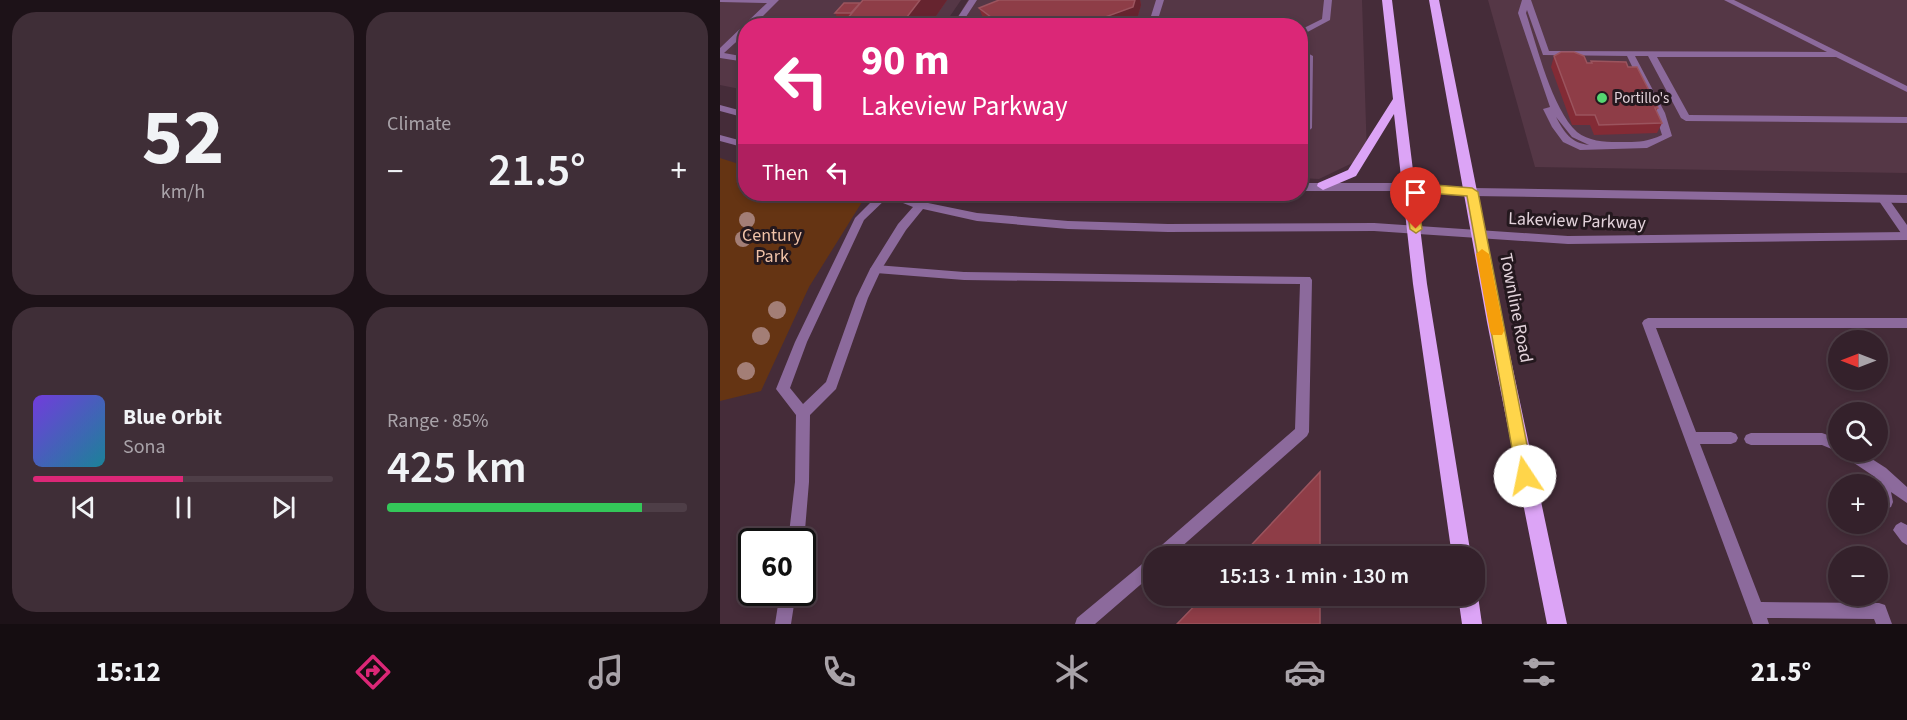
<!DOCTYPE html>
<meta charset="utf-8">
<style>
body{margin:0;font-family:"Source Sans 3",sans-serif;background:#3f2e37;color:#f1f3f6;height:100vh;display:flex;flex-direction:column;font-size:22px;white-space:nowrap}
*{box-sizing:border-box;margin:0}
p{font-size:20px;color:#a9a3a9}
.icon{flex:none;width:33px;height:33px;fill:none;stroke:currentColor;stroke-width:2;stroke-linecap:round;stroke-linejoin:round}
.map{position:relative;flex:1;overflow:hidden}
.details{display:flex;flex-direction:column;gap:12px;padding:12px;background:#1d1218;width:720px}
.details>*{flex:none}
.guide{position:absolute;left:18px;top:18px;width:570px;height:183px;border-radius:24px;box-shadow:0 3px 9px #0003,0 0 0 2px #4e3e47;background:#db2777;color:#fff;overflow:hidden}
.needle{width:39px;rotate:270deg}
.fabs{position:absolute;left:1108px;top:330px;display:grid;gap:12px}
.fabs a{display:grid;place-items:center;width:60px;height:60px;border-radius:50%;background:#34212b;box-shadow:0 3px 9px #0003,0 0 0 2px #4e3e47;font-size:30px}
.speed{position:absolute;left:18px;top:528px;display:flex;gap:12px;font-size:30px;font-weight:700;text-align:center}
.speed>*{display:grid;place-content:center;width:78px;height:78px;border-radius:50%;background:#34212b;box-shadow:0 3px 9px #0003,0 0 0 2px #4e3e47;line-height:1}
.speed .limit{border:3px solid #111;border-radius:9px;background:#fff;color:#111}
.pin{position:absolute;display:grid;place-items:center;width:51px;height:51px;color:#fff;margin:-62px -26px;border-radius:50% 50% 50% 0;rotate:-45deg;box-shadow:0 0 6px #0007}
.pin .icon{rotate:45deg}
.me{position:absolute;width:66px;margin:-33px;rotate:349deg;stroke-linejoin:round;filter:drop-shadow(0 0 4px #0008)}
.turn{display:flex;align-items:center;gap:21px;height:126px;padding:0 24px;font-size:27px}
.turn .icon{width:78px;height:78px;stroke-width:2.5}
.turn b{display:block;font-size:42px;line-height:51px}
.then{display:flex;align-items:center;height:57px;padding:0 24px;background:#0003;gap:12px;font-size:22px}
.big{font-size:45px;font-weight:600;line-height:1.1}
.details .widget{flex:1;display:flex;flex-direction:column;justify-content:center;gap:9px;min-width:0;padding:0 21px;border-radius:24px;background:#3f2e37}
.details .dial{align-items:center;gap:0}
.dial b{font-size:78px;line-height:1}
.song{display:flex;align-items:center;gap:18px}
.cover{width:72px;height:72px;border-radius:9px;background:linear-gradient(135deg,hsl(260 70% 55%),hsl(190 70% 35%))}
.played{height:6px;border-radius:3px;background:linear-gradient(90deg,#db2777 50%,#4e3e47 50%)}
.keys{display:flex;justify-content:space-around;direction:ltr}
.heat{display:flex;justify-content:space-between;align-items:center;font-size:33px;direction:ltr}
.charge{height:9px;border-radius:4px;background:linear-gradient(90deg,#34c759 85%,#4e3e47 0)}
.details .tiles{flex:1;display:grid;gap:12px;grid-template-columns:repeat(2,1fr)}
.trip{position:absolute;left:423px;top:546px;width:342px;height:60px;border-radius:24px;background:#34212b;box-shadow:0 3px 9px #0003,0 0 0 2px #4e3e47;font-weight:600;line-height:60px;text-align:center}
.tab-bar{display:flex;height:96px;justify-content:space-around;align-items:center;background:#150d11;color:#a9a3a9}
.tab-bar .icon{width:42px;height:42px}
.tab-bar .active{color:#db2777}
.tab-bar b{font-size:27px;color:#f1f3f6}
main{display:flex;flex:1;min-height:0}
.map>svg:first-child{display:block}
.built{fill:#553746}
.green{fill:#653413}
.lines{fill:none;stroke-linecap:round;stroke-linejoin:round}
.service{fill:#8c6a9c;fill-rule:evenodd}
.tertiary{fill:#8c6a9c;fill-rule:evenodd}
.primary{fill:#dca4f6;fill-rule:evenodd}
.tree{fill:#a37e76}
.wall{fill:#832b35}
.shaded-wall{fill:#66242f}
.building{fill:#8e3d47;stroke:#9b545e;stroke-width:1.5}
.route{fill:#ffd54a;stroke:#a68a30;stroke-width:1.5}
.slow{fill:#f59e0b}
.poi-dot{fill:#55d671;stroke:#24181e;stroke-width:2}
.labels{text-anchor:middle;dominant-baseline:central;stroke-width:6;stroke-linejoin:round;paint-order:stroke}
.far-poi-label{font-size:15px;fill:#e3d3db;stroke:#24181e;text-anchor:start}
.street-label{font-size:18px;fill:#e3d3db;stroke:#24181e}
.park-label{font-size:18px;fill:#f0c2a8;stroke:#24181e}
</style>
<main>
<section class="details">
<div class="tiles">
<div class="widget dial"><b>52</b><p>km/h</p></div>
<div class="widget"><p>Climate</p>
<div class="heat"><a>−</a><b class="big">21.5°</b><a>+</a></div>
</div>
<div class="widget">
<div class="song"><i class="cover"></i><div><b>Blue Orbit</b><p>Sona</p></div></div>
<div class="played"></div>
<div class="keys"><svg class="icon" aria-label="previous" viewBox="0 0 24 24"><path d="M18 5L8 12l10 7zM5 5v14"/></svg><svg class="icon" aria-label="pause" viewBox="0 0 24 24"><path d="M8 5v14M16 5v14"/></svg><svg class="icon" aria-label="next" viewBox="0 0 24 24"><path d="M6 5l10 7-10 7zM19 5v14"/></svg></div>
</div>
<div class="widget"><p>Range · 85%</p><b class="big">425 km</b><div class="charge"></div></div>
</div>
</section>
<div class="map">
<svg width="1187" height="624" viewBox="0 0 1187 624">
<rect width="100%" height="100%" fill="#452c39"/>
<!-- built -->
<path class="built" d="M0,0H241L224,25L26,26L25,90L0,85Z
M248,0H642L647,156L599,179L581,178L580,26H232Z
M768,0H1187V173L815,167Z"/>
<!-- green -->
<path class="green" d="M0,158L25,166L26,194H115L142,202L89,287L41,391L0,401Z"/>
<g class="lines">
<!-- service -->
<path class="service" d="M0,0H59L33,26H26V33L4,53L26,57V62L0,58V48L47,3L0,2Z
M249,0H257L240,26H232Z
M436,0H444L439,16L432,26H424L431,16Z
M604,0H612L610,20L580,36V30L602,19Z
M802,0H811L829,51L1107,52L1004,0H1014L1187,86V92L1116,57H937L969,115L1187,117V123L966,121L961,118L928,56H915L945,113L952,136L927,148L860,150L843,142L832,127L823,109L830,107L798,13ZM807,10L823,55L907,56L935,113L942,135C924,143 916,142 897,142C884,142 868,141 857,132C832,109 817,46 806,13ZM836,117L852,137L869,145C851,143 844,132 836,117Z
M580,49L593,56L592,128L580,138L585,57L580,55Z
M1164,197L1168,198L1187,225V237L1183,236L1159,201Z
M156,265L244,272L590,277L592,280L589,432L587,436L451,556H434V573L375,624H355L357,618L433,555L435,551L575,429L580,284L244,280L156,273L150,269Z
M928,318H1187V328H936L976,432H1011L1016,434L1018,438L1016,442L1011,444H980L1041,602L1159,603L1165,605L1172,624H1156L1154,619L1047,618L1049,624H1033L922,323L924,320Z
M1031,433H1102L1119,439V452H1121H1119L1102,445H1031L1026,443L1024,439L1026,435Z
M1123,452H1141L1166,468L1187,487V503L1171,492L1173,502L1171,507L1166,509L1161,507L1158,498V484H1156L1155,477L1125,457Z
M1181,522L1187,525V545L1182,542L1173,530L1176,525Z"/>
<!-- tertiary -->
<path class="tertiary" d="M0,105L26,112V118L0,111Z
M0,135L26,142V148L0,141Z
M580,183H690L752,188L1187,195V203L752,196L690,191H580Z
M159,194H178L199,201L205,194H215L208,203L257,213L348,221L448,224L654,223L848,236L1187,232V240L848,244L654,231L448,232L348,229L257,221L203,209L186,230L161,270L148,298L116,389L90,415L89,482L84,542L82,545V542H68L75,482L76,415L56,389L75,342L135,218ZM168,197L193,207L178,224L150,269L136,298L106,382L83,404L70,388L87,342L144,220Z
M60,592H76L71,624H55Z"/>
<!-- primary -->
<path class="primary" d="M662,0H672L707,284L751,556H732L693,284L674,114L636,176L603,190L597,186L598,183L628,170L673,99Z
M709,0H719L783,322L847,624H827L767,322Z
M754,589L758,596L762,624H742L738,596H754Z"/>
</g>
<!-- trees -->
<g class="tree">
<circle cx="27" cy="220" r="8"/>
<circle cx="23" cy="239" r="8"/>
<circle cx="57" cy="310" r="9"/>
<circle cx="41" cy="336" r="9"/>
<circle cx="26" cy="371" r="9"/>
</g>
<!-- wall -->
<path class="wall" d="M143,0H227L209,26H121L127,19H118L115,13L140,3Z
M279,0H420L421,5L416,22L406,26H269L265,23L259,8Z
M834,56L867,63H870L871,61L908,67L938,108L936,111L942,123L937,133L874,135L870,125H852L831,67Z"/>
<!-- shaded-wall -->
<path class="shaded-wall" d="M200,0H227L209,26H180Z
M415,0H420L421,5L416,22L406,26H371L374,21Z"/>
<!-- building -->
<path class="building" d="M143,0H200L180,26H121Z
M279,0H415L413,7L374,21L371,26H277L280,24L259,8Z
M124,3H140L131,13H115Z
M841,52H854L864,56L867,63H872L871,61L906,62L908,67H917L938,108H935L942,123L879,125L875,115H856L834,56Z
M600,472V556H521Z
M484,596H600V624H457Z"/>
<!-- route -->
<path class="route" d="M690,183L752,188L758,192L813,476L811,481L805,484L800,481L797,476L747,196L696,192L702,229L696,233L690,229L684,187Z"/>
<!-- slow -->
<path class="slow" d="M762,249L769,254L784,331L782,335H772L770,331L756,254Z"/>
<!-- markers -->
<circle class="poi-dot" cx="882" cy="98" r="6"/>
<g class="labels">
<!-- far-poi labels -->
<g class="far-poi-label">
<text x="894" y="98">Portillo's</text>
</g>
<!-- street labels -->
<g class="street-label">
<text transform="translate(857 221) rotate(2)">Lakeview Parkway</text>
<text transform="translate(796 308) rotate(79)">Townline Road</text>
</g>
<!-- park labels -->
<g class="park-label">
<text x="52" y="235">Century<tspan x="52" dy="21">Park</tspan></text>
</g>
</g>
</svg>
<div class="fabs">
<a><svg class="needle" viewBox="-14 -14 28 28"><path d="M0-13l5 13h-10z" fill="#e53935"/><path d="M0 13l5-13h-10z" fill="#a9a3a9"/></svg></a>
<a><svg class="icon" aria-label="search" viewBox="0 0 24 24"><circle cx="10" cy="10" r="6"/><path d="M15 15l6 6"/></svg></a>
<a>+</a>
<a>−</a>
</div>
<div class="speed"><div class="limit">60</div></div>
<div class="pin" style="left:696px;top:229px;background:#d93025"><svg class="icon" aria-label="arrive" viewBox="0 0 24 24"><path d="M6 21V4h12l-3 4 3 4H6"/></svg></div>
<svg class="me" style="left:805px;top:476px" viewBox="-20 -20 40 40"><circle r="19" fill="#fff"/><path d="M0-13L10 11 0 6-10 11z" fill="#ffd54a"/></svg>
<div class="trip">15:13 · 1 min · 130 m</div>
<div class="guide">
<div class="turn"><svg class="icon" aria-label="left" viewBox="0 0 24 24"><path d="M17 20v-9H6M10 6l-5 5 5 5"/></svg><div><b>90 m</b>Lakeview Parkway</div></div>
<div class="then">Then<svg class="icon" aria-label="left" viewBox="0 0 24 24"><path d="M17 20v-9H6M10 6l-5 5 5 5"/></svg></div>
</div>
</div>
</main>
<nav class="tab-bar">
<b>15:12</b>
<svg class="icon active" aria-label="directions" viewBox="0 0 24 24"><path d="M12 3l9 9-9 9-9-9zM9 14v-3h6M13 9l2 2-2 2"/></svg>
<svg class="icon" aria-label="music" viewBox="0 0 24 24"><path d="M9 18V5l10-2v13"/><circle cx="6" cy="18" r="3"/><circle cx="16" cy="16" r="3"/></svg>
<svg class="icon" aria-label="phone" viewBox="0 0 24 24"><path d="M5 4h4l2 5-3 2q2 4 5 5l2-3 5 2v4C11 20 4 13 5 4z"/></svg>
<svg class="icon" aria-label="climate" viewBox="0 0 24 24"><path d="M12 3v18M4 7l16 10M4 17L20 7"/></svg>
<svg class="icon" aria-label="car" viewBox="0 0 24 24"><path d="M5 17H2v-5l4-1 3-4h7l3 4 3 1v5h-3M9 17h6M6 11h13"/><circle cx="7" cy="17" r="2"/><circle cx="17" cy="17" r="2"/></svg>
<svg class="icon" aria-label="filters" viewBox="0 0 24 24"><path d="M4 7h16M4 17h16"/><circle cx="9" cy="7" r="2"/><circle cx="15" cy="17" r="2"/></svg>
<b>21.5°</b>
</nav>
